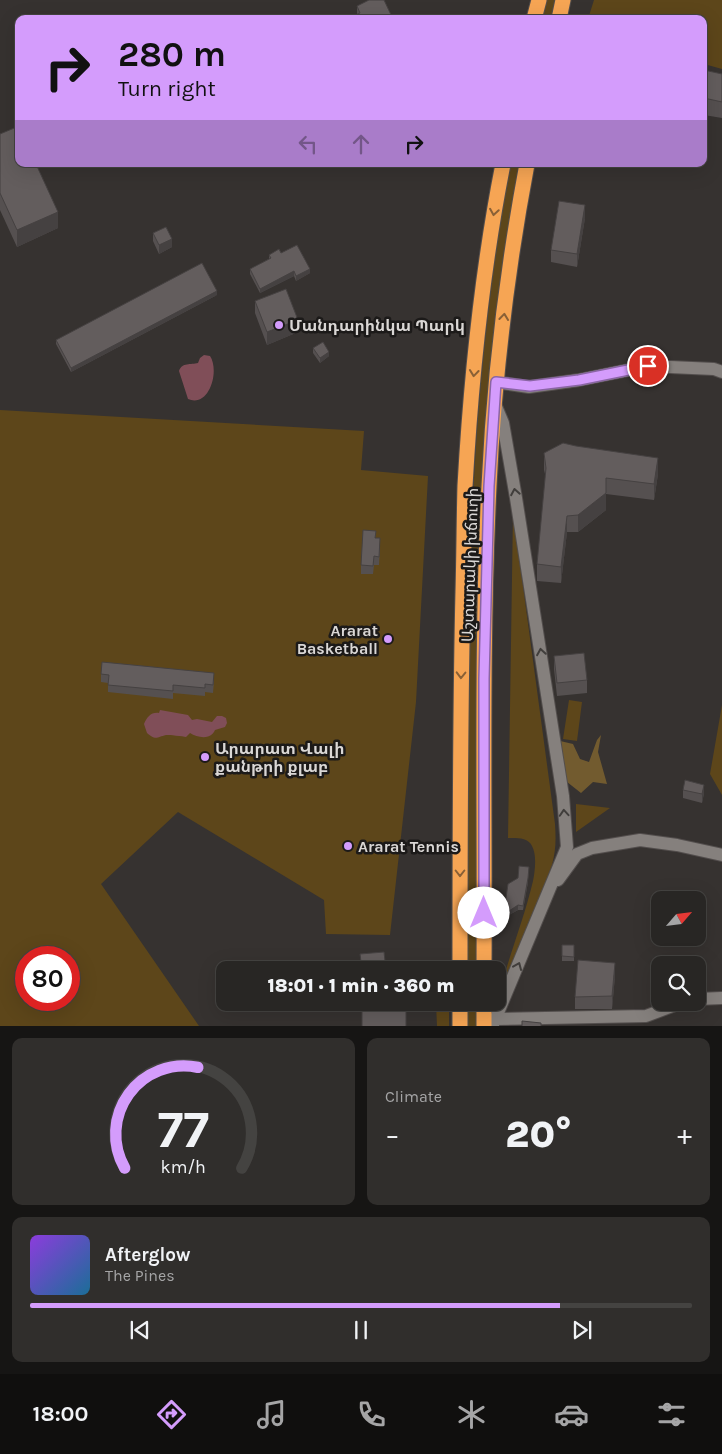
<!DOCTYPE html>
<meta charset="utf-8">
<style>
body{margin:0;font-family:Karla,"Noto Sans Armenian",sans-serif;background:#302e2c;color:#f1f3f6;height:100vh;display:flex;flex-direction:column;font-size:19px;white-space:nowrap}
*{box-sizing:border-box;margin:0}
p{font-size:16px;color:#a5a5a6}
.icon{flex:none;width:28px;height:28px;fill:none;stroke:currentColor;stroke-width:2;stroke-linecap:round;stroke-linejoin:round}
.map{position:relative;height:1026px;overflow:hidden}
.panel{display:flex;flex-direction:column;gap:12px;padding:12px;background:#161514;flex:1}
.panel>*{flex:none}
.banner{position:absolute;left:15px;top:15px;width:692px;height:152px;border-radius:10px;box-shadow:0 5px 20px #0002,0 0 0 1px #444341;background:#d49cfc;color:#111;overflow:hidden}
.needle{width:32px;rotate:62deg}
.controls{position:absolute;left:651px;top:891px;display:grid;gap:10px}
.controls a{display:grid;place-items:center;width:55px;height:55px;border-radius:10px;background:#282624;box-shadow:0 5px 20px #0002,0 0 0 1px #444341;font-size:25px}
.speed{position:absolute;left:15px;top:946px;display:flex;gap:10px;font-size:25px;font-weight:700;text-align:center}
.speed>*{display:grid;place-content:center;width:65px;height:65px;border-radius:50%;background:#282624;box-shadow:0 5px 20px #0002,0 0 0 1px #444341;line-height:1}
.speed .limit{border:8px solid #d22;background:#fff;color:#111}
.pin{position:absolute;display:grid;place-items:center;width:42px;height:42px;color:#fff;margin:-21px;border:2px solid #fff;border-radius:50%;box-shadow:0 1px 5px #0007}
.me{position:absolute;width:55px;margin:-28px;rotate:0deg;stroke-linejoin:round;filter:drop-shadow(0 0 4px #0008)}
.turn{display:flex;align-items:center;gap:18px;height:105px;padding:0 20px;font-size:22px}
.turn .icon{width:65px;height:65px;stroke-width:2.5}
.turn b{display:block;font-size:35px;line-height:42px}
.lanes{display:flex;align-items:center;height:48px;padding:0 20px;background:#0003;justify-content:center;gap:25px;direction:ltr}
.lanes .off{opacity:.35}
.big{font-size:38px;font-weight:800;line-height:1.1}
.panel .card{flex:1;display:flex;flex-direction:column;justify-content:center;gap:8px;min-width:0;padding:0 18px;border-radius:10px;background:#302e2c}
.panel .dial{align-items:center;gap:0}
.dial svg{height:130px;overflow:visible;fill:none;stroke:#444341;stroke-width:7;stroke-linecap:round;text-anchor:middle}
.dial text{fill:#f1f3f6;stroke:none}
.song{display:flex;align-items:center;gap:15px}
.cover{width:60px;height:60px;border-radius:8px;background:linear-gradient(135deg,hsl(270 70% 55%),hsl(200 70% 35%))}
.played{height:5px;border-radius:2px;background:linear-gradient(90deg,#d49cfc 80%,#444341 80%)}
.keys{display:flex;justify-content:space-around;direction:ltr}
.heat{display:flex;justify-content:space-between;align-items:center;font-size:28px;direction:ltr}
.panel .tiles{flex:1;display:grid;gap:12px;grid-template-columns:1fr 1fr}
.card:last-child{grid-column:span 2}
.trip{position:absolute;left:216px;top:961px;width:290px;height:50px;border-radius:10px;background:#282624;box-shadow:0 5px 20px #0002,0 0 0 1px #444341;font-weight:800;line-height:50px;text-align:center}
.tabs{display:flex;height:80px;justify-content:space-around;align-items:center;background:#100f0e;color:#a5a5a6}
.tabs .icon{width:35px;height:35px}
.tabs .on{color:#d49cfc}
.tabs b{font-size:22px;color:#f1f3f6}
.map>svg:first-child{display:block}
.green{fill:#5d461a;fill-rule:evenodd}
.forest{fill:#725b2f}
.water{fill:#804e58}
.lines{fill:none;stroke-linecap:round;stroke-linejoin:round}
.minor-casing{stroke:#534e4d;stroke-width:14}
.highway-casing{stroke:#534e4d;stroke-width:17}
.minor{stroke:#85807d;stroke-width:12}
.highway{stroke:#f6a554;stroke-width:15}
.wall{fill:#555050}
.shaded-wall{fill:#454141}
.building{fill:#635d5d;stroke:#454141}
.oneway{stroke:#896036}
.oneway2{stroke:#413e3c}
.route-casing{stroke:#8a65a4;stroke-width:12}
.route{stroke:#d49cfc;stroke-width:9}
.poi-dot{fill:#d49cfc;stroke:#1c1a19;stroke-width:2}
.labels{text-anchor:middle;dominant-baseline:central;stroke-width:5;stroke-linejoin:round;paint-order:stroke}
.poi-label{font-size:16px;font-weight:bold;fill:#dad7d5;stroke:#1c1a19;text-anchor:start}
.street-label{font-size:16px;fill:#dad7d5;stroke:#1c1a19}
</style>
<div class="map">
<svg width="722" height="1027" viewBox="0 0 722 1027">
<rect width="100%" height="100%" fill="#363230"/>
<!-- green -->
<path class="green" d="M547,0H556L552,19H542Z
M594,0H722V69L704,64V19H588Z
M510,164H520L500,295L477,970H468C468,862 468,753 469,645C470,557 473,469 481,381C488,308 497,236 510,164Z
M0,410L364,431L361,470L428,476L416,702L390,935L326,934L324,900L178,812L101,884L199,1026H0ZM26,958H69V1000H26Z
M513,512L555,824C556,839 556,850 552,865L512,970L507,974L505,973C514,943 526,911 533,881C535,871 537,855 532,846C528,837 516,838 508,838Z
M569,700L582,702L577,741L563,739Z
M722,705V795L710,774Z
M576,804L610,808L576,832Z
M436,1003H449V1026H437Z
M468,1003H477V1026H468Z"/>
<!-- forest -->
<path class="forest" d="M601,735L598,752L607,784L593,782L581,793L562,778L556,740L573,744L580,759L589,762L597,740Z"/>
<!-- water -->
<path class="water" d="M204,355L210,356C220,371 209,408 188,399L179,371C182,362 191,365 198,363L200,358Z
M160,710L188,715L192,720L197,719L212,722L217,716H222L226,718L227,723L225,727L215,730C211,740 198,738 190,733L186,737C183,736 169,735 166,735C157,737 156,741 147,733L144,724C147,717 151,712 159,713Z"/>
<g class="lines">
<defs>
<path id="minor" d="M496,382L529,387L579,380L648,366L714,369L722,372
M558,880L577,854L592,848L640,840L677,845L722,855
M698,999L722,998
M495,1019L646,1016L683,1002
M492,1027L567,847L563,796L516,498L503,423L495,404"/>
<path id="highway" d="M534,19L539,0
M559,19L563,0
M460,970C460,844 460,718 463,592C464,557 464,522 465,486C471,379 482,270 503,164
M484,970C485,809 481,647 489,486C494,378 507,270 527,164
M460,1002V1027
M484,1027V1002"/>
</defs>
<!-- minor casing -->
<use href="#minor" class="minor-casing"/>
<!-- highway casing -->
<use href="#highway" class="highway-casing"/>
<!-- minor -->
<use href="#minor" class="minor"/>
<!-- highway -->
<use href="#highway" class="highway"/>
</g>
<!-- wall -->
<path class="wall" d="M357,6L393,19L357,14Z
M704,70L722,74V118L704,115Z
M0,134L58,228L17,247L0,210Z
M585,218L577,267L551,262V250Z
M153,233L172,247L159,254L153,241Z
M281,253L310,273L296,281L294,276L260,293L250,274V269L269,259V255Z
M217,295L71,372L56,344V340Z
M255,301L298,332L267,345L255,313Z
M313,348L329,356L320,363L313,353Z
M544,453L658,474L654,500L606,494V510L578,532H567L561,583L537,581V564L546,478L544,470Z
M376,538L380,547L379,565H374L373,574H361V565Z
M554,656L587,680V693L557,696L554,669Z
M101,674L214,681L213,693L205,692V696L173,693V699L108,692V683L101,682Z
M683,790L704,793L702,803L683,798Z
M528,882L523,910H518L509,915L505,909V905Z
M562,945H574V961H562Z
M615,976L612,1009H575V997Z"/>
<!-- shaded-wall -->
<path class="shaded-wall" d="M585,205V218L577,267V254Z
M58,212V228L17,247V230Z
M172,239V247L159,254V245Z
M310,269V273L296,281V276Z
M294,271V276L260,293V289Z
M217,291V295L71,372V368Z
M298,320V332L267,345V332Z
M329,352V356L320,363V358Z
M658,458V474L654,500V484Z
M606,493V510L578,532V515Z
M567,516V532L561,583V567Z
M704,785V793L702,803V794Z
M529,867L528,882L523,910V906Z
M518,905V910L509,915V911Z
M615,963V976L612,1009V996Z"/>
<!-- building -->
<path class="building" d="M369,0H384L393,19H346L360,13L357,6Z
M704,70L722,74V102L704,98Z
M19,126V164H36L58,212L17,230L0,193V134Z
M559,201L585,205L577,254L551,250Z
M166,227L172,239L159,245L153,233Z
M297,245L310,269L296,276L294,271L260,289L250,269L271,258L269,255L279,249L281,253Z
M202,263L217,291L71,368L56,340Z
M286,289L298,320L267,332L255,301Z
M323,342L329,352L320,358L313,348Z
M563,443L576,446L658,458L654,484L606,478V493L578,515L567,516L561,567L537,564L546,468L544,453Z
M363,530L376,531L375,538H380L379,557L374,556L373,566L361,565Z
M584,653L587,680L557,683L554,656Z
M102,662L214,673L213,685L205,684V688L173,685V691L108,685L109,675L101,674Z
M685,780L704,785L702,794L683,790Z
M519,866L529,867L528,878L523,906L518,905L509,911L505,905L508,884L518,878Z
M562,945H574V957L562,956Z
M384,952L386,970H362L360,954Z
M578,960L615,963L612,996L575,997Z
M406,1010V1027H362V1011Z
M522,1021L541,1023V1027H522Z"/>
<!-- one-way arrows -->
<defs><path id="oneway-chevron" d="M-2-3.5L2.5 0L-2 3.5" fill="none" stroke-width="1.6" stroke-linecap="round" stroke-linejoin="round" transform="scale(1.25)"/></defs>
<g class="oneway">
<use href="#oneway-chevron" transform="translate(494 212) rotate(99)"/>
<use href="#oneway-chevron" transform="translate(504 317) rotate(-84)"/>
<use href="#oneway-chevron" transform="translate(474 373) rotate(96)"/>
<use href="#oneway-chevron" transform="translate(461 675) rotate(91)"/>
<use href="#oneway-chevron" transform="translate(460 873) rotate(90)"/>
</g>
<g class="oneway2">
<use href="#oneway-chevron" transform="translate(515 492) rotate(-100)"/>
<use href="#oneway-chevron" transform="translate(541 652) rotate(-99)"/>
<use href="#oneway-chevron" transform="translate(564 813) rotate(-94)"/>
<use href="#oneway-chevron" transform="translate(518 966) rotate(-67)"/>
</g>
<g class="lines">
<defs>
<path id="route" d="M484,913V679L489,486L496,382L530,386L579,380L648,366"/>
</defs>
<!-- route casing -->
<use href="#route" class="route-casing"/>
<!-- route -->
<use href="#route" class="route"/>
</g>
<!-- markers -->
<g class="poi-dot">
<circle cx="279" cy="325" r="5"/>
<circle cx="388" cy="639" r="5"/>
<circle cx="205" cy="757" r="5"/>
<circle cx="348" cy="846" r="5"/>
</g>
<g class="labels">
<!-- poi labels -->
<g class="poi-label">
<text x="289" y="325">Մանդարինկա Պարկ</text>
<text x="378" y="630" text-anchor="end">Ararat<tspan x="378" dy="18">Basketball</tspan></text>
<text x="215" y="748">Արարատ Վալի<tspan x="215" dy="18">քանթրի քլաբ</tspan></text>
<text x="358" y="846">Ararat Tennis</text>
</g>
<!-- street labels -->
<g class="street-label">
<text transform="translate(470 565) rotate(-88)">Աշտարակի խճուղի</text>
</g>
</g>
</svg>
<div class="controls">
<a><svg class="needle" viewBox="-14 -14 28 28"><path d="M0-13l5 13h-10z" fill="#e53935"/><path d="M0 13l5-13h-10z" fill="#a5a5a6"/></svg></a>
<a><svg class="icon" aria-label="search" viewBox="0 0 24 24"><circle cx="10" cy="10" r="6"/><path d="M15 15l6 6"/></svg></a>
</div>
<div class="speed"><div class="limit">80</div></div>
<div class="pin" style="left:648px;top:366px;background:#d93025"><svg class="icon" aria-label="arrive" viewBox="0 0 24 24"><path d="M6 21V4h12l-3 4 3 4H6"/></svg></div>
<svg class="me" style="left:484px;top:913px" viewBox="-20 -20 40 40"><circle r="19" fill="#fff"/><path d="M0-13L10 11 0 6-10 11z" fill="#d49cfc"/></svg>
<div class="trip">18:01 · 1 min · 360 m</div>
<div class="banner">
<div class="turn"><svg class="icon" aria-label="right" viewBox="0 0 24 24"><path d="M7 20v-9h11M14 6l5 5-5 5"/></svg><div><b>280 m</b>Turn right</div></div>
<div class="lanes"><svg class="icon off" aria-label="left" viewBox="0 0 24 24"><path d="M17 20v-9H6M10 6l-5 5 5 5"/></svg><svg class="icon off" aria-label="ahead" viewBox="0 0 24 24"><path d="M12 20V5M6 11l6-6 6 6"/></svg><svg class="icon" aria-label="right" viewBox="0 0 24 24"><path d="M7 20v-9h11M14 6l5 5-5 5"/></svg></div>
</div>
</div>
<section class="panel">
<div class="tiles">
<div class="card dial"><svg viewBox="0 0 100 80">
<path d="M14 69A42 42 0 1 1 86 69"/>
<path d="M14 69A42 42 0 0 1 59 7" stroke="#d49cfc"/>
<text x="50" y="56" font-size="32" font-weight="700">77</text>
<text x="50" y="72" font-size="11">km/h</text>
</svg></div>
<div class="card"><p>Climate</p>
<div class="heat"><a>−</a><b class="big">20°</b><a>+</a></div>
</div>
<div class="card">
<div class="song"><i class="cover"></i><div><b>Afterglow</b><p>The Pines</p></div></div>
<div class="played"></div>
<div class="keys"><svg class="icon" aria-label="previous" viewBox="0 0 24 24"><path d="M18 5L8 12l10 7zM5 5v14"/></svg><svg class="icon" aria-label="pause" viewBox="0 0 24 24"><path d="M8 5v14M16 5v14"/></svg><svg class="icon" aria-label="next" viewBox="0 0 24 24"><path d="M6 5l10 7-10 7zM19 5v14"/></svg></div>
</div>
</div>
</section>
<nav class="tabs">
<b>18:00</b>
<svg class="icon on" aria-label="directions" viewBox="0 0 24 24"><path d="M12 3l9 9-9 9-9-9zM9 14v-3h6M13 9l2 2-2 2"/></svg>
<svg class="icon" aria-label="music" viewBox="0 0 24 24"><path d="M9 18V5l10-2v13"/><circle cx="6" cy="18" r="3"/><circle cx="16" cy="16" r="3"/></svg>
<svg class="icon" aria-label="phone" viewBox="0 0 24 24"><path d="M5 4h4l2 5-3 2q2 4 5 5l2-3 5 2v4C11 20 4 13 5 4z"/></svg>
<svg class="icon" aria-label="climate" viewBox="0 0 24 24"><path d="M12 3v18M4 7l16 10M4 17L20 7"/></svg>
<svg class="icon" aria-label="car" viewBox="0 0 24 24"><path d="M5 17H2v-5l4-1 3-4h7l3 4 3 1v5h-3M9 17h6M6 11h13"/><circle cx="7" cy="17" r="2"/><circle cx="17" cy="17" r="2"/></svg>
<svg class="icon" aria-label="filters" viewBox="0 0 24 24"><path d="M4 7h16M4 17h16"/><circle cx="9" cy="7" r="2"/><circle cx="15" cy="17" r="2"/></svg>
</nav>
